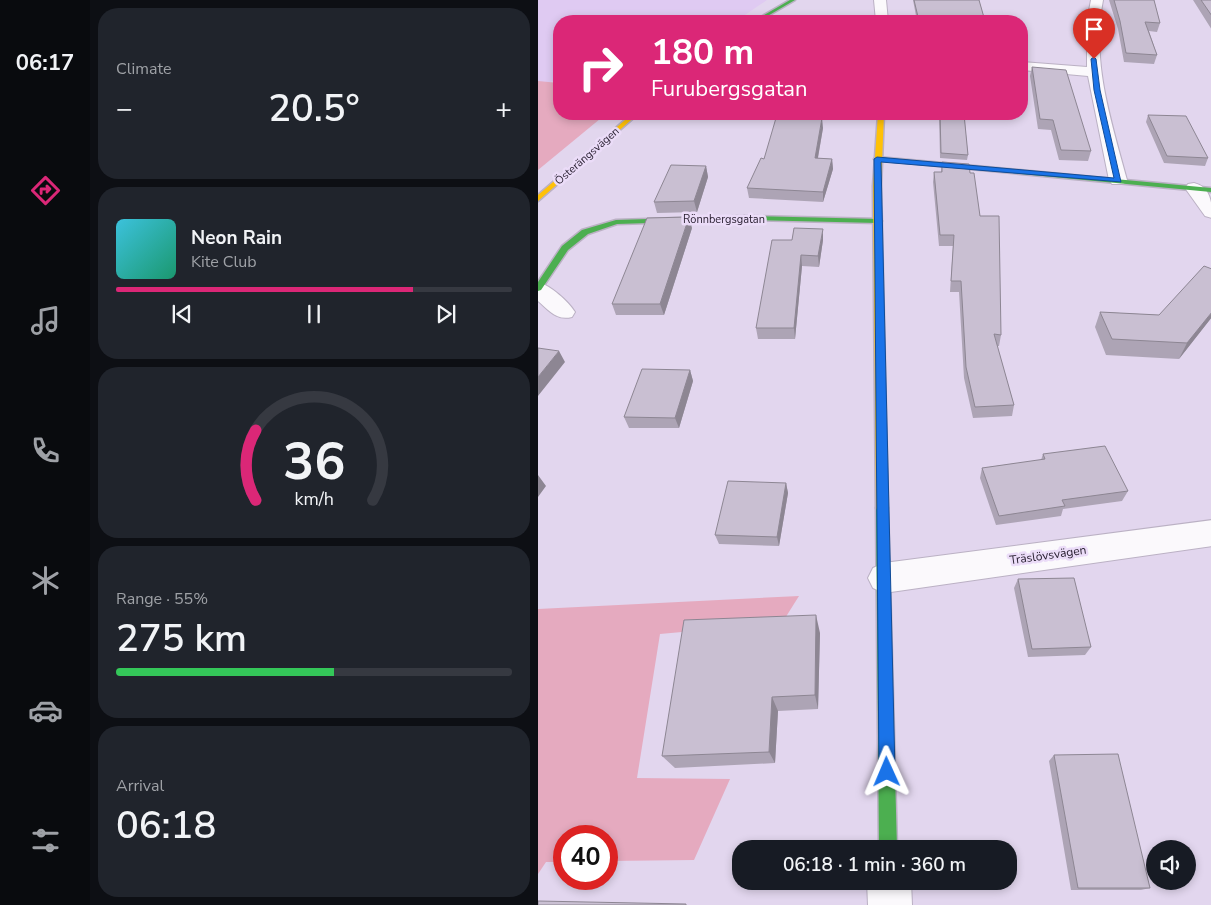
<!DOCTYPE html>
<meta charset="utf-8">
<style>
body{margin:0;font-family:"Nunito Sans",sans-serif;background:#20242c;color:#f1f3f6;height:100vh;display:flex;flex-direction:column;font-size:19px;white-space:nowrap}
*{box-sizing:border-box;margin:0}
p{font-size:16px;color:#9ea1a6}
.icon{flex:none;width:28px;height:28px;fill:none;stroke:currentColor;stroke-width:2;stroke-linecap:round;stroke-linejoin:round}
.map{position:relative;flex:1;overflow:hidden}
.panel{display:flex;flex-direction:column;gap:8px;padding:8px;background:#0d0f14;width:448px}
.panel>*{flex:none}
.banner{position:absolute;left:15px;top:15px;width:475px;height:105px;border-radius:20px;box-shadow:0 2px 8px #0003;background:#db2777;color:#fff;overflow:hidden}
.tools{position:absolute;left:608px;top:840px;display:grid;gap:10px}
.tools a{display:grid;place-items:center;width:50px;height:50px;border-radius:50%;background:#171b24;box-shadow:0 2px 8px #0003;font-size:25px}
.speed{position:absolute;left:15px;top:825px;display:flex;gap:10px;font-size:25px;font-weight:700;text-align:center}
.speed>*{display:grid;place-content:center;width:65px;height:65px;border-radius:50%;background:#171b24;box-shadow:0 2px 8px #0003;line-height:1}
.speed .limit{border:8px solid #d22;background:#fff;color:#111}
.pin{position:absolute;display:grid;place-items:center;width:42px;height:42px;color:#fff;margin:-51px -21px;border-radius:50% 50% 50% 0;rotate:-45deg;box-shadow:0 0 5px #0007}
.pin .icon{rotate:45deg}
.me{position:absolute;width:55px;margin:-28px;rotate:359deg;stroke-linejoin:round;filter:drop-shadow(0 0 4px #0008)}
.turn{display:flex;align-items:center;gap:18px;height:105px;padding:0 15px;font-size:22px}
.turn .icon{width:65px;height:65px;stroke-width:2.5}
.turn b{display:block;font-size:35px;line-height:42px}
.big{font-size:38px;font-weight:600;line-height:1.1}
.panel .widget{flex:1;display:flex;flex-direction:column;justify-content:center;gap:8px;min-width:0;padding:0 18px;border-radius:20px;background:#20242c}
.panel .dial{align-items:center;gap:0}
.dial svg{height:130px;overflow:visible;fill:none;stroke:#363941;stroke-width:7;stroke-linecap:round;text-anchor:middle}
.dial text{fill:#f1f3f6;stroke:none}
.song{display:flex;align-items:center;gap:15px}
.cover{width:60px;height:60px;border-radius:8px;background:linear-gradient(135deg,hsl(190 70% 55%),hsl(160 70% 35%))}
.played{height:5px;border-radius:2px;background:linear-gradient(90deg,#db2777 75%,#363941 75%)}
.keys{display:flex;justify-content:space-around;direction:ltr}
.heat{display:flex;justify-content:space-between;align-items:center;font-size:28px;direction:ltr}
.charge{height:8px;border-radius:4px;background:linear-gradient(90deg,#34c759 55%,#363941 0)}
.trip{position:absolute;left:194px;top:840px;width:285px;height:50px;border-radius:20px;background:#171b24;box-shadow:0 2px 8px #0003;font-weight:600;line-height:50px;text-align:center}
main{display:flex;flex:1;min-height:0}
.menu{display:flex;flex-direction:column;width:90px;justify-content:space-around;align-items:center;background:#090b0e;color:#9ea1a6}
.menu .icon{width:35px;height:35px}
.menu .on{color:#db2777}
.menu b{font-size:22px;color:#f1f3f6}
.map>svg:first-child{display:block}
.built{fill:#dfcaf2}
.green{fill:#e5aabf}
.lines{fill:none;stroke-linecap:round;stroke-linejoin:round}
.street-casing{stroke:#bbb1c4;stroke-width:2}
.fast-casing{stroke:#bbb1c4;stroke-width:3}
.slow-casing{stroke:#bbb1c4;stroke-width:3}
.street{fill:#fbf9fc;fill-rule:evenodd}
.fast{fill:#4caf50;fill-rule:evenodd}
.slow{fill:#ffc107;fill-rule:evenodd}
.wall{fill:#ada4b5}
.shaded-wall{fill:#8d8693}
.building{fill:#c9bfd2;stroke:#8d8693}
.route{fill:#1a73e8;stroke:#114b97}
.labels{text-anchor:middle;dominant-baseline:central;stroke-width:5;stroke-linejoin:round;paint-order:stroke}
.far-street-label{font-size:11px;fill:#261d2e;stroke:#ebdcf8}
.street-label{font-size:12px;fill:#261d2e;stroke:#ebdcf8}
</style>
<main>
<nav class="menu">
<b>06:17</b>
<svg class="icon on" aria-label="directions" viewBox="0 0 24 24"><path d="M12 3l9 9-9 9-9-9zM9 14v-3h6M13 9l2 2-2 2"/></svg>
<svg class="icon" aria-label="music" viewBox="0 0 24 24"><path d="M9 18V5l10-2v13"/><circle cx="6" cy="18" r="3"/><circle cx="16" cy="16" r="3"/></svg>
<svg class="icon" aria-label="phone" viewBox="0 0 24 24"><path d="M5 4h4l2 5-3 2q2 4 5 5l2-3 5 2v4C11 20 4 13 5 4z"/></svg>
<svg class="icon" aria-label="climate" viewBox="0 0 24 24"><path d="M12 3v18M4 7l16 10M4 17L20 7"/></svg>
<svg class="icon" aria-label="car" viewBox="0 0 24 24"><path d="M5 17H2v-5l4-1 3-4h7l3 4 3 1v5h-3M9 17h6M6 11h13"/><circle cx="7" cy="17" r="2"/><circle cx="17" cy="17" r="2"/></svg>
<svg class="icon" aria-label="filters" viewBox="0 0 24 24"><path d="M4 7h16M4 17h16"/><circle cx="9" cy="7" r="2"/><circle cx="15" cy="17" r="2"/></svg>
</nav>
<section class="panel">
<div class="widget"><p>Climate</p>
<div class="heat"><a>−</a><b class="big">20.5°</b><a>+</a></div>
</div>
<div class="widget">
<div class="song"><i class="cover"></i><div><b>Neon Rain</b><p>Kite Club</p></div></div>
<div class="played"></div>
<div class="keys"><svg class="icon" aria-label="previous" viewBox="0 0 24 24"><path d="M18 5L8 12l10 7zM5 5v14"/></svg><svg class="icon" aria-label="pause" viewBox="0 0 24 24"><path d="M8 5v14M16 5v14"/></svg><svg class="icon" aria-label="next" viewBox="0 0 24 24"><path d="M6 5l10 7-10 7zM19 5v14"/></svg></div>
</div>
<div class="widget dial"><svg viewBox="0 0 100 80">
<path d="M14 69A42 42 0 1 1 86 69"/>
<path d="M14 69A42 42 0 0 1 14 26" stroke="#db2777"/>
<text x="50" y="56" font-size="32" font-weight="700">36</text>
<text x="50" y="72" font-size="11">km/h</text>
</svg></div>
<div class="widget"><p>Range · 55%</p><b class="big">275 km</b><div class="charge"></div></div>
<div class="widget"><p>Arrival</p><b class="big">06:18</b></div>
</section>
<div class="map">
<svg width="674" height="905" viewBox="0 0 674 905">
<rect width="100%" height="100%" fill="#e2d6ee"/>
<!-- built -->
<path class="built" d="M0,0H229L198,21H21V79L0,86Z"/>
<!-- green -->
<path class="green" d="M0,81L21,83V114H68L0,170Z
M261,596L244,623L122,634L99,778L192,779L156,860L69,861V836H26V862H8L0,874V609Z"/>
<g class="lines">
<defs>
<path id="street" d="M336,0H348L350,21H338Z
M553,0H565C553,62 573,120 589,180L586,184H574L571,180L550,76L484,70V62L549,67V21Z
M656,183C673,187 674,203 674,218L667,216L647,188L650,184Z
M0,282C13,286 30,301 37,312L34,317C18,321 11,310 0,301Z
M674,520V546L346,593L335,588L330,578L335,568L346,563Z
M329,881H373L374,905H330Z"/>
<path id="fast" d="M252,0H257L221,21H216Z
M339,157L674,188V192L337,160L336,159Z
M208,216L340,219L344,221L340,223L208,220L79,224L50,234L30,250L3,290L0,291V282L24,246L44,230L78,220Z
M344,503L348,504L350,508L359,849H341L338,508L340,504Z"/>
<path id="slow" d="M94,114H100L0,201V195Z
M340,114H346L343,186L350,508L348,512L344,513L340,512L338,508L335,186Z"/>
</defs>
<!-- street casing -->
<use href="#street" class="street-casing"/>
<!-- fast casing -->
<use href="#fast" class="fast-casing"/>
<!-- slow casing -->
<use href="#slow" class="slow-casing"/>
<!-- street -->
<use href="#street" class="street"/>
<!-- fast -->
<use href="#fast" class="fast"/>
<!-- slow -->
<use href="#slow" class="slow"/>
</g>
<!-- wall -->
<path class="wall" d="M375,0H441L447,21H379Z
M571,0H616L622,23L619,32L611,31L619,55L616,64L586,62L580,29Z
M655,0H674V30Z
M494,67L553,151L550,161L521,160L513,130L500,129L492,76Z
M401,114H426L430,155L429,160L402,158Z
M610,115L670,158L667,166L626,163L608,122Z
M285,128L280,158L294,159L295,169L285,202L211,198L209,188L226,159Z
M404,162L432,173L442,216L463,335L461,346H459L476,405L474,416L435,418L426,378L421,292H412L415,246H401L395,182L396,172H403Z
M168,166L170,177L159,212L119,213L116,202Z
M154,228L126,315H78L74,304Z
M254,240H285L281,267L264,266L257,339H220L218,328Z
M562,312L621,315L674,317L641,359L568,355L557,327Z
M152,370L155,381L141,428H91L86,417Z
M505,454L590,491L584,501L525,509L523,516L458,525L442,478L444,468L503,460Z
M248,483L250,493L241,546L181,544L177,535Z
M480,579L553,647L547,655L490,657L476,588Z
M282,633L280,709L240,711L237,763L137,768L124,756Z
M516,755L612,888L603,890H533L511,761Z"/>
<!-- shaded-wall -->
<path class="shaded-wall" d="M284,118L285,128L278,168L277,158Z
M294,159L295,169L285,202V192Z
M168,166L170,177L159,212L156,201Z
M151,217L154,228L126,315L122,304Z
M285,229V240L281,267L280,256Z
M263,255L264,266L257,339L256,328Z
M674,312V317L641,359L649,343Z
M21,351L27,362L0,396V377Z
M152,370L155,381L141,428L137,418Z
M0,475L8,486L0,497Z
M248,483L250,493L241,546L239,537Z
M278,615L282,633L280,709L277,695Z
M234,697L240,711L237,763L231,752Z"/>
<!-- building -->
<path class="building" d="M376,0H441L447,21H381Z
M576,0H616L622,23L607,22L619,55L588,53L582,21Z
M663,0H674V16Z
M494,67L528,70L553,151L523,150L515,120L502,119Z
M402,114H426L430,155L403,153Z
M610,115L648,116L670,158L629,156Z
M238,118H284L277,158L294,159L285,192L209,188L223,158L226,159Z
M404,162L431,164L432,173H436L442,216H461L463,335L456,334L476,405L437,407L428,367L423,281H413L416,235H402L396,172H404Z
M133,165L168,166L156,201L116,202Z
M151,217L122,304H74L109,218Z
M256,228L285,229L280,256L263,255L256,328H218L234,240H254Z
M666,266L674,269V312L649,343L574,339L562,312L621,315Z
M0,348L21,351L0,377Z
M104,369L152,370L137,418L86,417Z
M567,446L590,491L524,500L527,506L461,516L444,468L507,459L505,454Z
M190,481L248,483L239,537L177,535Z
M536,578L553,647L494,649L480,579Z
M278,615L277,695L234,697L231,752L124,756L146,620Z
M580,754L612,888H540L516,755Z
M0,901L148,904V905H0Z"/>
<!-- route -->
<path class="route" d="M556,57L558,59L562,90L583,182L343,162L357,772L355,778L349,780L343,778L341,772L336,159L339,157L576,178L556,90L553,59Z"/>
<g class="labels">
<!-- far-street labels -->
<g class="far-street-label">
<text transform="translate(49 156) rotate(-41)">Österängsvägen</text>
<text x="186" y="219">Rönnbergsgatan</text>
</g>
<!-- street labels -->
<g class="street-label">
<text transform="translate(510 555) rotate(-8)">Träslövsvägen</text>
</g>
</g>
</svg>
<div class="tools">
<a><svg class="icon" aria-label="sound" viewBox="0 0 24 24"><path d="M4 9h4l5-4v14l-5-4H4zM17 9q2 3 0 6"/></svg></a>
</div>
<div class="speed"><div class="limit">40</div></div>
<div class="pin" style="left:556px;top:59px;background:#d93025"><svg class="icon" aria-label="arrive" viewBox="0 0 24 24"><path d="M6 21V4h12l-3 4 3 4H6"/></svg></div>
<svg class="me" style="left:349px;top:772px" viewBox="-20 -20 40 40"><path d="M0-17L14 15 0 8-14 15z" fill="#1a73e8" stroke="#fff" stroke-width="4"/></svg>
<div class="trip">06:18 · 1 min · 360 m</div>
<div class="banner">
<div class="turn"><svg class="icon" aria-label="right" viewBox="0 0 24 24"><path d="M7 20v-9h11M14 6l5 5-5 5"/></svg><div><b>180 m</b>Furubergsgatan</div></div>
</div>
</div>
</main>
